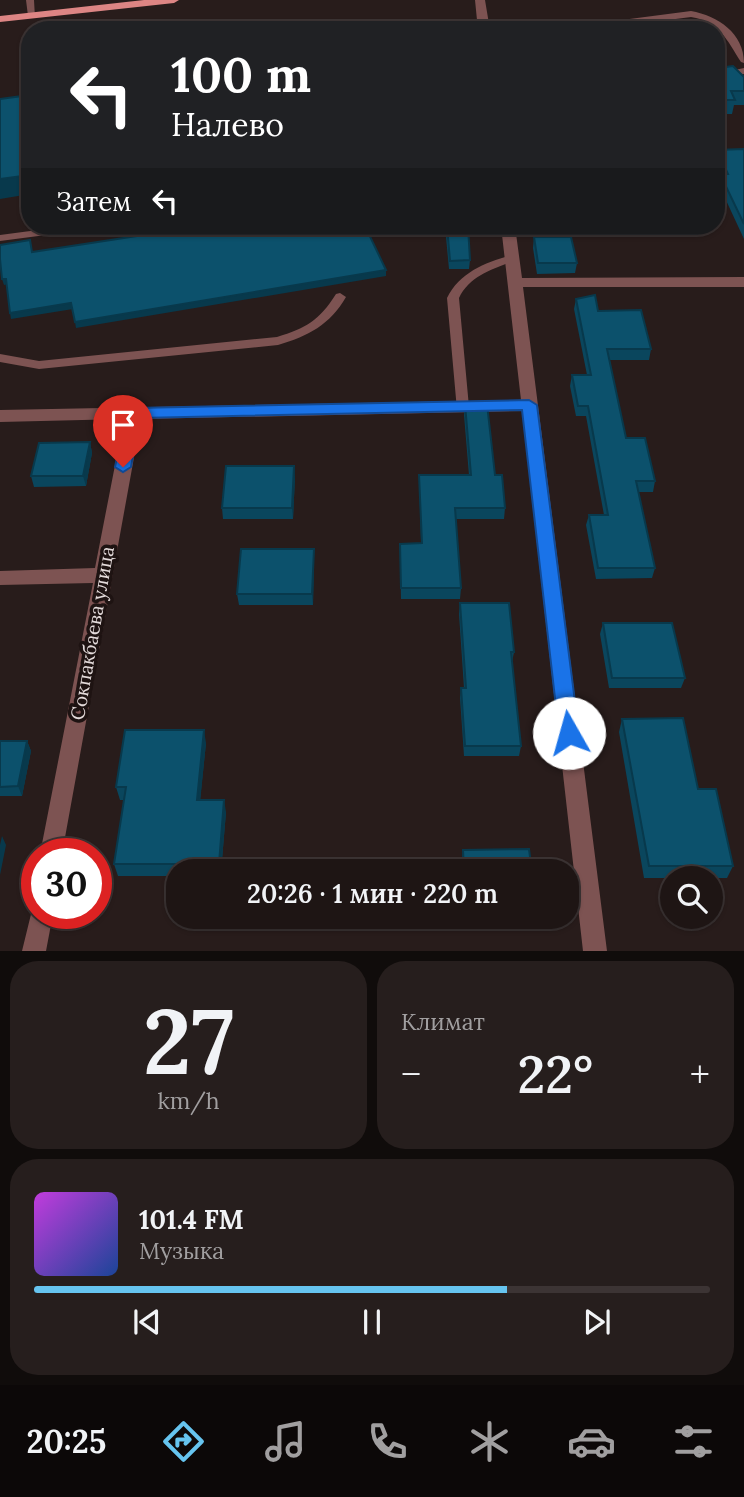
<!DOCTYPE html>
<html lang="ru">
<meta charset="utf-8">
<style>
body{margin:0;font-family:Lora,serif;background:#261e1d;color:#f1f3f6;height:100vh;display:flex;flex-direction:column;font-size:26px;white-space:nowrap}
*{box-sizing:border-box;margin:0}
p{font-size:23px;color:#a19fa0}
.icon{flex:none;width:38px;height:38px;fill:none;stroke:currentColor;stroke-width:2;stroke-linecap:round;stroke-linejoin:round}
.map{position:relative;height:951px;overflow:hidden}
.side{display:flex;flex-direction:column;gap:10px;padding:10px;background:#100c0b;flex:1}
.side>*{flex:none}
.guide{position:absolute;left:21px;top:21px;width:704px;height:214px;border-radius:28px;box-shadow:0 2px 5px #0004,0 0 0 2px #3c3434;background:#202124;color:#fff;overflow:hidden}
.buttons{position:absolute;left:660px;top:866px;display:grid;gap:14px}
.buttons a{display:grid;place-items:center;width:63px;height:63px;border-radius:50%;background:#1e1514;box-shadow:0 2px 5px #0004,0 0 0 2px #3c3434;font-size:35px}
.speed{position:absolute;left:21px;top:838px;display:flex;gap:14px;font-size:35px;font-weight:700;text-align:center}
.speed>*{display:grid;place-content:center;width:91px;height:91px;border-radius:50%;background:#1e1514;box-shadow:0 2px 5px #0004,0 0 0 2px #3c3434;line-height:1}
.speed .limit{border:10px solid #d22;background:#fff;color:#111}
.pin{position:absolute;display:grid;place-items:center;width:60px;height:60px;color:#fff;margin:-72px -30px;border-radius:50% 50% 50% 0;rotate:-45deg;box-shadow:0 0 7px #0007}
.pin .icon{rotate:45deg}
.me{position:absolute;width:77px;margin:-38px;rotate:353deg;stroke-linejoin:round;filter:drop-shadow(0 0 5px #0008)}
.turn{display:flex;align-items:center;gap:24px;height:147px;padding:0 35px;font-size:32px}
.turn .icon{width:91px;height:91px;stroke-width:2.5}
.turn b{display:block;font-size:49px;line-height:60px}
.then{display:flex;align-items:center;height:66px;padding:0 35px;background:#0003;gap:14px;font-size:26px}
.big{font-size:52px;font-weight:600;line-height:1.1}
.side .widget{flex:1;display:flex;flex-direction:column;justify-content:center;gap:10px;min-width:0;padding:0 24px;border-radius:28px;background:#261e1d}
.side .dial{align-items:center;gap:0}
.dial b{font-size:91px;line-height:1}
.song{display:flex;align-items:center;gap:21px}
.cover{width:84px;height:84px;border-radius:10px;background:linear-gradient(135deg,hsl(290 70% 55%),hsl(220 70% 35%))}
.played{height:7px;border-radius:4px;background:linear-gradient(90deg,#66c4ef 70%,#3c3434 70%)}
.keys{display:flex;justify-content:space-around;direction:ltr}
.heat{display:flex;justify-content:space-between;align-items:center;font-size:38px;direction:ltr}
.side .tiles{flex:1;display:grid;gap:10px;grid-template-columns:1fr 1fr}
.widget:last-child{grid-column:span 2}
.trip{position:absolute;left:166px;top:859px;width:413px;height:70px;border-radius:28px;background:#1e1514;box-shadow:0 2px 5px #0004,0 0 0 2px #3c3434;font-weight:600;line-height:70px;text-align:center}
.dock{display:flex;height:112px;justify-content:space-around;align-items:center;background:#0c0808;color:#a19fa0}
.dock .icon{width:49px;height:49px}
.dock .selected{color:#66c4ef}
.dock b{font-size:32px;color:#f1f3f6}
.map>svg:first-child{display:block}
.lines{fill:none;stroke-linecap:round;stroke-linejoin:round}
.service{fill:#7d5352;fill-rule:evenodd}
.minor{fill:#7d5352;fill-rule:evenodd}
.primary{fill:#dd8584;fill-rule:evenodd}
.wall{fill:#0a465d}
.shaded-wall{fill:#08394c}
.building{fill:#0c516c;stroke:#08394c;stroke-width:2}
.route{fill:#1a73e8;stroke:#114b97;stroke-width:2}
.labels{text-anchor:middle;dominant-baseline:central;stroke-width:7;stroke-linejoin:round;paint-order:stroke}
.street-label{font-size:19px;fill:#e4dbdb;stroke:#1e1312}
</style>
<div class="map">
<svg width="744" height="951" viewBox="0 0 744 951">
<rect width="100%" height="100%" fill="#281c1b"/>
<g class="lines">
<!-- service -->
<path class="service" d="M26,0H34L35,18L28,16Z
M691,11C718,16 744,33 744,63L741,62C727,40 719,21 691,17L591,30H564L568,27Z
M744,68V74L716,80V74Z
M68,226H98L92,229L0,241V235Z
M513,255L519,258L517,260C495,268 470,275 459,298L469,407L462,412L457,410L447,298C460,272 486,262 513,255Z
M340,293L346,297C330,325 308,336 278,345L39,369L0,362V354L39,361L277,337C306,328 319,321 336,294Z"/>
<!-- minor -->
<path class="minor" d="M475,0H485L490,30H478Z
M501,226H515L522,278L744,277V287H523L607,951H583L522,411L141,419L62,854H40L93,583L0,585V571L95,568L124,419L0,422V410L521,400Z
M37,904V914H53L46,951H22L33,906Z"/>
<!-- primary -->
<path class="primary" d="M144,0H179L174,3L0,22V16Z"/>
</g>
<!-- wall -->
<path class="wall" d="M716,48L723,56L721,67L744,77V105H734L732,114H716Z
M744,149V239L718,183L720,174H721L716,162L717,150Z
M445,226H468L470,260L469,269H449Z
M534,237L577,263L575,273L537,274L533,248Z
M576,299L598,311L651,349L649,360H609L626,438L655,481L653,492H638L655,568L652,578L596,579L586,525L589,515H604L586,416H576L570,386L572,375H587L574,309Z
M465,404L495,475L505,508L504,519H456L461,588L460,599H401L400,544L421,543L419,475H469L464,415Z
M90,442L92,453L86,486L34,487L31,476Z
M295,477L293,519H223L222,508Z
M314,559L313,605H239L237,594Z
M460,603L514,652L512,662L521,746L519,756H464L460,698L461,688H464L459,614Z
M603,623L685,678L681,688H609L600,634Z
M622,719L698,789L733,866L727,878H644L619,732Z
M0,741H27L31,751L22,796H0Z
M206,743L200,800L226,812L221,872H178V876H118L114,864L124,800H120L116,787Z
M463,850L532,872H463L462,859Z
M466,917H536L534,926H466Z"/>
<!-- shaded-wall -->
<path class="shaded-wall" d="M723,56L720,70L716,72L717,58Z
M30,175V194L0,199V179Z
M386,270V276L76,328L75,322Z
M2,279H6L8,284L4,285Z
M71,303L73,309L11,319L10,313Z
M90,442L92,453L86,486L83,476Z
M294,466L295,477L293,519L292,508Z
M314,549V559L313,605L312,594Z
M204,730L206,743L199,813L197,800Z
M27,741L31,751L22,796L18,786Z
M224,800L226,812L221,872H220L219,864Z
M2,836L6,845L0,875V845Z"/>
<!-- building -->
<path class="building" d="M688,20L698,30H613Z
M716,48L723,56L717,58V68L733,66L744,77V91H731L735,100H716Z
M30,95V175L0,179V99Z
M744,149V224L720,174H728L717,150Z
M202,226H365L386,270L75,322L71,303L10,313L6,279H2L0,259V245L30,240L32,252Z
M447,226H468L470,260L450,261Z
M534,237H571L577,263H538Z
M595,295L598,311L641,310L651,349H607L626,438H645L655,481H636L655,568H598L589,515H608L588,406H578L572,375H591L576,299Z
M465,404H487L495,475H502L505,508H455L461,588H401L400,544L422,543L419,475H471Z
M90,442L83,476H31L39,443Z
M226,466H294L292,508H222Z
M241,549H314L312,594H237Z
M460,603H509L514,652H511L521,746H465L461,688H466Z
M603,623H672L685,678H612Z
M683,718L698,789H716L733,866H649L622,719Z
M125,730H204L197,800H224L219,864H114L126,787H116Z
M0,741H27L18,786L0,787Z
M529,849L532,872H464L463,850Z"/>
<!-- route -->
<path class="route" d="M529,400L537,405L579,733L576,739L569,741L562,739L559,733L522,410L140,418L131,467L123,472L115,467L126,413L134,408Z"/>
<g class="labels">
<!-- street labels -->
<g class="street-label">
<text transform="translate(92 633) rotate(-80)">Сокпакбаева улица</text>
</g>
</g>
</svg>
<div class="buttons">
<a><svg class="icon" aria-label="search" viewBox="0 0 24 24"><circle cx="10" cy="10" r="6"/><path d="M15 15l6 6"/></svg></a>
</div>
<div class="speed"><div class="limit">30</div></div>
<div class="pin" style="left:123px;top:467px;background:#d93025"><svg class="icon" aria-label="arrive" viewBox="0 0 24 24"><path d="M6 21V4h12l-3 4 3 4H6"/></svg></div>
<svg class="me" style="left:569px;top:733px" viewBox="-20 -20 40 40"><circle r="19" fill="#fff"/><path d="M0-13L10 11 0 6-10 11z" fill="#1a73e8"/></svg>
<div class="trip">20:26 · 1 мин · 220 m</div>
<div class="guide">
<div class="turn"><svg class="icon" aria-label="left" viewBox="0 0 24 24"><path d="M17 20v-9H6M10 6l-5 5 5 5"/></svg><div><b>100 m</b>Налево</div></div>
<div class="then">Затем<svg class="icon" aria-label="left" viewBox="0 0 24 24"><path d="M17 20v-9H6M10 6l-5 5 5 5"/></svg></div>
</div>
</div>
<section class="side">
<div class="tiles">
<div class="widget dial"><b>27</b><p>km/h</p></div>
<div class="widget"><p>Климат</p>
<div class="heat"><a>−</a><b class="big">22°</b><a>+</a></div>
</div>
<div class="widget">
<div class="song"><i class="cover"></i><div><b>101.4 FM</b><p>Музыка</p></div></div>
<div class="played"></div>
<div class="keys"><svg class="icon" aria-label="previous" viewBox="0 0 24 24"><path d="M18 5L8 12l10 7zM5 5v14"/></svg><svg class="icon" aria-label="pause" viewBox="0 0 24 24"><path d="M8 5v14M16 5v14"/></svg><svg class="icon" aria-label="next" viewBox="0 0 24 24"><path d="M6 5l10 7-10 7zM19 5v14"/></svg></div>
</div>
</div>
</section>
<nav class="dock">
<b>20:25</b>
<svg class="icon selected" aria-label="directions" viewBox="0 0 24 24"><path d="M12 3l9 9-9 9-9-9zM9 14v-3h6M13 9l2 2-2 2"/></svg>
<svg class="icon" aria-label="music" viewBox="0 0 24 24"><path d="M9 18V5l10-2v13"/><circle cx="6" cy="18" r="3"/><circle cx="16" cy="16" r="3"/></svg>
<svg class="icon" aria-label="phone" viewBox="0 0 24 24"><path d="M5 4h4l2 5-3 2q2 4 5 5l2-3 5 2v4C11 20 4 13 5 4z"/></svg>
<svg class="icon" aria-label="climate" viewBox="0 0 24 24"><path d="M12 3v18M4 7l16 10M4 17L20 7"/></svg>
<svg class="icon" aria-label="car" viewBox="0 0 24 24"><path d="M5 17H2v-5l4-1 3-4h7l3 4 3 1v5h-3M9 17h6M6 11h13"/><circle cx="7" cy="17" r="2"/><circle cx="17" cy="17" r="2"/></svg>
<svg class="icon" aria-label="filters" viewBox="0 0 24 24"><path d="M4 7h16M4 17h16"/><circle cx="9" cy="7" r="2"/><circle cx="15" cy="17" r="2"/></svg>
</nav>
